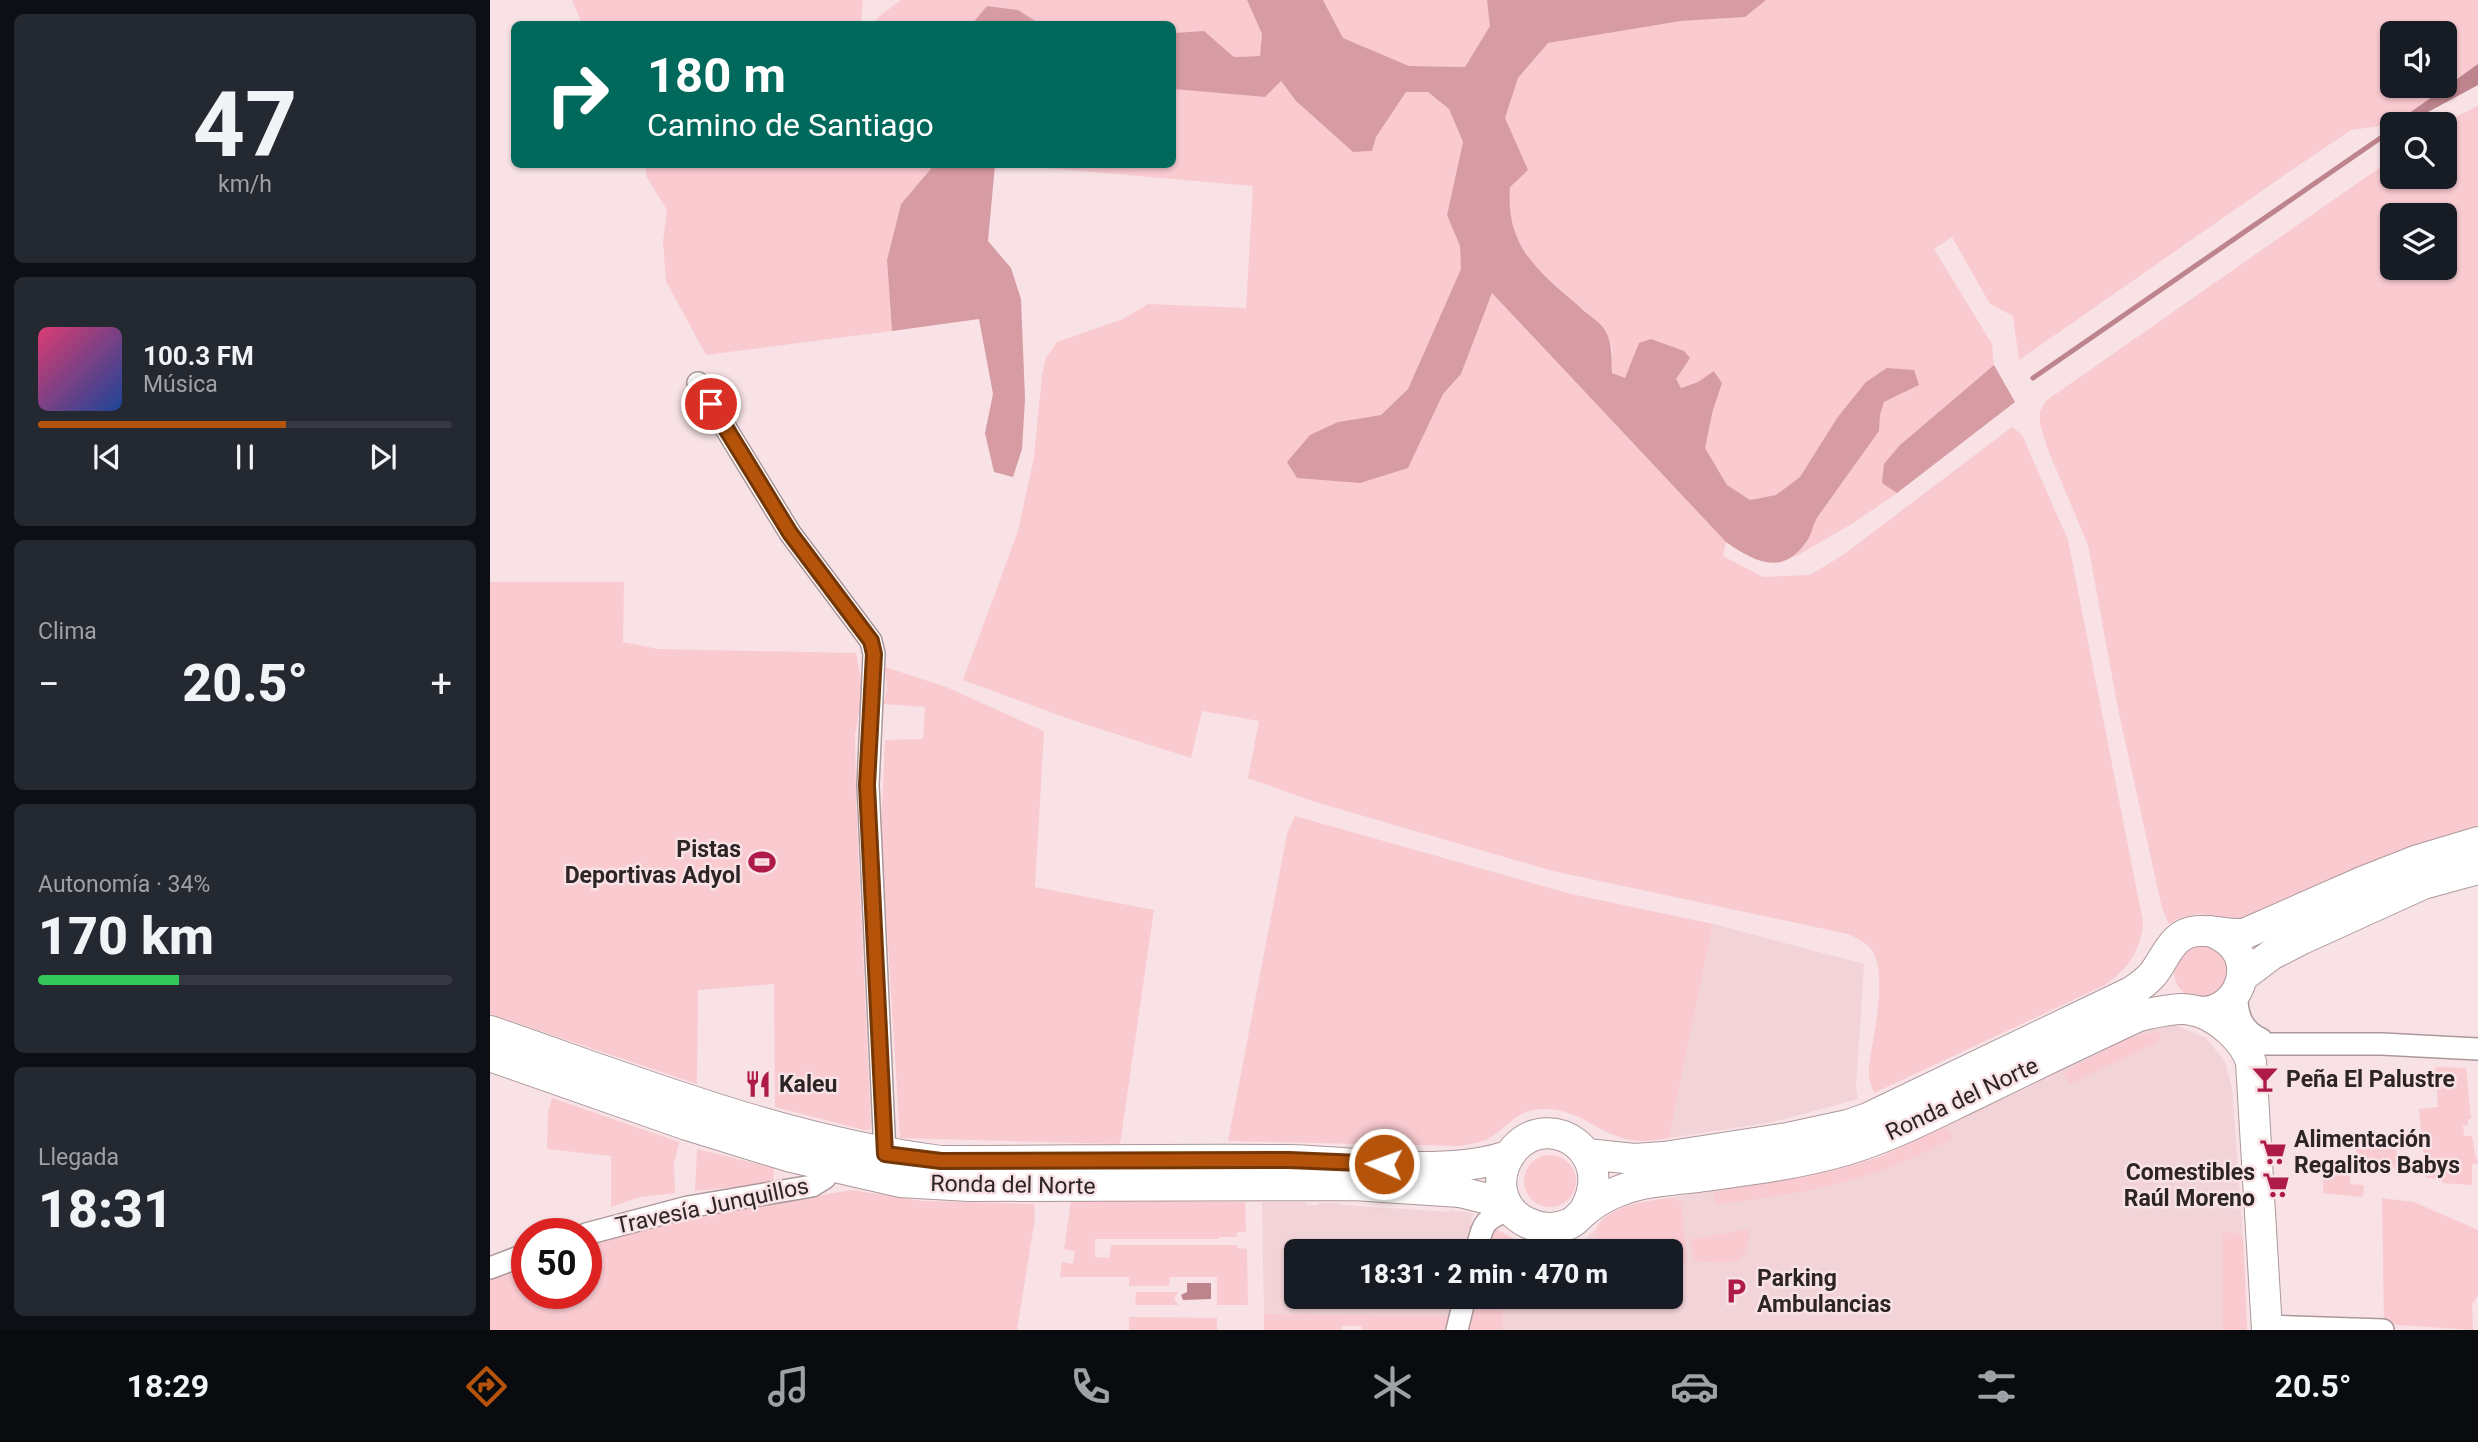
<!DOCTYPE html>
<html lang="es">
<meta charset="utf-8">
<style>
body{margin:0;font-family:Roboto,sans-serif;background:#242831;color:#f1f3f6;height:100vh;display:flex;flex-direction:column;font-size:26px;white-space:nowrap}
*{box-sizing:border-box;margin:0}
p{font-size:23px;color:#9ea1a6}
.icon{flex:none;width:38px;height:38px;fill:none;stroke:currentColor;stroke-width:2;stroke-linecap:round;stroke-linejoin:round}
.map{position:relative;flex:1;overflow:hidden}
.panel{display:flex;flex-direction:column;gap:14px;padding:14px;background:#0d0f14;width:490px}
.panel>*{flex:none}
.hud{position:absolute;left:21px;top:21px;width:665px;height:147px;border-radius:10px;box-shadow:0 2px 5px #0004;background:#00695c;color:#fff;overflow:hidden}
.fabs{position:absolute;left:1890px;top:21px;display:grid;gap:14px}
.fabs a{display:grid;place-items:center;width:77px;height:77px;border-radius:10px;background:#171b24;box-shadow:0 2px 5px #0004;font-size:35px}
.speed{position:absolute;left:21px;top:1218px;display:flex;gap:14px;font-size:35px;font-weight:700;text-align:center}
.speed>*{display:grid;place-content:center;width:91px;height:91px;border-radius:50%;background:#171b24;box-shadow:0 2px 5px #0004;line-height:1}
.speed .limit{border:10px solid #d22;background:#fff;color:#111}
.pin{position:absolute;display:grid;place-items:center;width:60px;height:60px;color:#fff;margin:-30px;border:4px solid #fff;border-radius:50%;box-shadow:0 2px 7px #0007}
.me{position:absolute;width:77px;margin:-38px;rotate:272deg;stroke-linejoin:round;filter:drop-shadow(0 0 5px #0008)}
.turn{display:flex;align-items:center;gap:24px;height:147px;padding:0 21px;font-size:32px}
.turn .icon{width:91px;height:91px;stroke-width:2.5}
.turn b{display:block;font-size:49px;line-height:60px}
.big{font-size:52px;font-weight:800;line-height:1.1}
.panel .card{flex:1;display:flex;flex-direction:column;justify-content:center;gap:10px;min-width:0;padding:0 24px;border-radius:10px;background:#242831}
.panel .dial{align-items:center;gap:0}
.dial b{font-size:91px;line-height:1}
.song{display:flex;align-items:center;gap:21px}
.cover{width:84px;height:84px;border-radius:10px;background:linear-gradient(135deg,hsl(340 70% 55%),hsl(220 70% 35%))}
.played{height:7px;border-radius:4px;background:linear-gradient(90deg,#b45309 60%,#363941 60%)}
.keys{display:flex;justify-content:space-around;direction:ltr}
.heat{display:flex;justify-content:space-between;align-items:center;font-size:38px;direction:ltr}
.charge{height:10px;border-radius:5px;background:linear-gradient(90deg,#34c759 34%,#363941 0)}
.trip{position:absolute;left:794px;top:1239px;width:399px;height:70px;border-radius:10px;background:#171b24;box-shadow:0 2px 5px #0004;font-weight:800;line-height:70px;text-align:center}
.menu{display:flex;height:112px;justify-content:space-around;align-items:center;background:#090b0e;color:#9ea1a6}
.menu .icon{width:49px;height:49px}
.menu .on{color:#b45309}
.menu b{font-size:32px;color:#f1f3f6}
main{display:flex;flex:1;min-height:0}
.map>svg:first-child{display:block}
.built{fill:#f2d3d7}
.green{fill:#f9cad0;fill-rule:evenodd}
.forest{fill:#d79ba4}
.water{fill:#be848d}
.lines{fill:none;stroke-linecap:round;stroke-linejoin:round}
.stream{stroke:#be848d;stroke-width:5}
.street-casing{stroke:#ac989a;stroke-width:24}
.secondary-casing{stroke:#ac989a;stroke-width:32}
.street{stroke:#fff;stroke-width:21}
.secondary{stroke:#fff;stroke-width:30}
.route-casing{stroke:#753606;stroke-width:18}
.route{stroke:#b45309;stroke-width:12}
.labels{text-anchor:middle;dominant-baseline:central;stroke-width:5;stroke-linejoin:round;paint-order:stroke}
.poi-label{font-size:23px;font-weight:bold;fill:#2c2425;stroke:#f8e2e5;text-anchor:start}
.street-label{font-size:23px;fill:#2c2425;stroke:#f8e2e5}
</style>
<main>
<section class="panel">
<div class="card dial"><b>47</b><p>km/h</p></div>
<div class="card">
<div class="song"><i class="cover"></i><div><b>100.3 FM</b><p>Música</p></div></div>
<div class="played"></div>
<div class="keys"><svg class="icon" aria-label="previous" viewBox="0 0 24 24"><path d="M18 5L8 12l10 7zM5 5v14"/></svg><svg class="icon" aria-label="pause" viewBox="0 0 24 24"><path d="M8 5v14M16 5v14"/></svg><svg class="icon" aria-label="next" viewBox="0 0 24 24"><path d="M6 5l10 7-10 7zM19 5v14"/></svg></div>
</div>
<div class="card"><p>Clima</p>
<div class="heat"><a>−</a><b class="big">20.5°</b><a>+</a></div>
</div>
<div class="card"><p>Autonomía · 34%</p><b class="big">170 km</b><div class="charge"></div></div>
<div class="card"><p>Llegada</p><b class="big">18:31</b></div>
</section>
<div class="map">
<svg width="1988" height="1330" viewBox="0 0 1988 1330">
<rect width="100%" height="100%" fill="#f8e2e5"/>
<!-- built -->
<path class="built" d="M1223,924L1374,964L1366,1087L1368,1099L1283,1122L1179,1138Z
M1680,1023L1716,1038L1735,1062L1742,1088L1754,1252L1757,1330H974L981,1297H1181V1251H991L1008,1230L1038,1246L1058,1249L1078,1247L1093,1241L1125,1211L1142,1204L1341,1171L1387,1158L1427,1141L1660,1024Z
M772,1202H815L818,1205H828L829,1203H849L850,1205L960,1212V1210L983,1213L976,1251H807V1297H967L963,1316L774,1314Z"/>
<!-- green -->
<path class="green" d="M82,0H373L371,24H92Z
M411,0H757L772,34L770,56L744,57L714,31L683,33L682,24H550L528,10L498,6L482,24H386L387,18Z
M833,0H997L1001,26L975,67L919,66L853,38Z
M1276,0H1988V64L1904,124L1861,130L1796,174L1529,360L1523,316L1500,304L1462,237L1444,249L1502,344L1504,365L1410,445L1392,482L1407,493L1365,522L1303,558L1317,543L1325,521L1389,431L1390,415L1394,402L1419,391L1347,418L1310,477L1286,495L1260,500L1237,485L1215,448L1223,410L1232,383L1225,371L1208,382L1190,388L1186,379L1140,369L1135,379L1121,373L1122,347L1115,329L1043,265L1022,229L1018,206L1023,140L1015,118L1028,78L1058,43L1191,21L1255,17ZM1902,33H1955V86H1902Z
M791,81L806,101L863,152L882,151L886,137L916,92H938L959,109L973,142L957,214L970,246L971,269L918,389L891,415L848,422L918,468L953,394L971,374L1002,293L1236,542L1233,556L1273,577L1320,575L1353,555L1522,427L1532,435L1578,540L1653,922C1651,952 1637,970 1613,986L1384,1093L1379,1079V1065C1383,1037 1399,972 1381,949C1375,942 1366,938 1358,934L1063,871L822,801L758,778L769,721L712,711L701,758L582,720L473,680L528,531L544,457L552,375L556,358L567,342L633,319L658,304L756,308L763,186L522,165L682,164L683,89L775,97Z
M1988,106V828L1904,853L1757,920L1709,914L1690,918L1679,924L1672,908L1628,709L1598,545L1558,450L1550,424V411L1557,400L1902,159V177H1955V124H1951ZM1902,215H1955V268H1902Z
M156,165H445L411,204L397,260L402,331L216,355L176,281L173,241L177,210L156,176Z
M0,582H134L133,642L168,649L366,653L373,691L365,735L366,801L381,1129L374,1130L285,1107L284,984L208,990L207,1084L0,1014Z
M395,667L456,687L554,731L545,887L664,910L630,1144L410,1138L391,831L395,740L433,739L435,707L393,704L397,689Z
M805,816L1081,894L1223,924L1179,1138C1165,1140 1151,1143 1136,1139C1108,1132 1088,1110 1057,1109C1028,1108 1021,1124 1001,1137C992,1143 980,1144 970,1146L738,1141L797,834Z
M1684 972a27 27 0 1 1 54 0a27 27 0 1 1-54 0Z
M1671,1032L1668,1042L1580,1084L1574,1072C1604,1056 1637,1034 1671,1032Z
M1945,1067L1976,1068L1981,1119H1978V1125H1973L1974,1136H1982L1986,1159H1988V1164H1982V1185L1952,1183V1179L1936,1178L1929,1109L1948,1107Z
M62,1098L189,1142L184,1164L185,1193L150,1197L121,1207V1156L57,1149L58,1112Z
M1455,1127L1463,1138C1425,1158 1385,1175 1342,1185C1304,1195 1264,1199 1225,1205L1224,1192L1341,1171L1387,1158Z
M1879,1136L1881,1148L1906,1145L1909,1167L1869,1170L1864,1138Z
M207,1149L284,1168L283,1183L205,1191Z
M1034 1181a26 26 0 1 1 52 0a26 26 0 1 1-52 0Z
M1833,1169L1861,1171L1860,1184L1874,1185L1873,1197L1833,1193Z
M361,1190L432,1201L544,1204L545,1218L527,1330H0V1278L37,1263V1293H96V1246L181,1218L207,1219L249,1207L277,1205Z
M1184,1198L1192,1204L1196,1263L1181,1262V1251H1111C1086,1209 1159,1200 1184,1198Z
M1892,1198L1924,1202L1988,1230V1296L1982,1304L1983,1330L1894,1324Z
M581,1201L755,1202L756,1232H747V1237H729L728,1239H605V1257L619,1258L621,1245H747L748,1248L757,1249L758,1305H727V1277H680L679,1286H639V1277H570L572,1262L583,1264L585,1251L574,1249Z
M1259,1229C1260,1272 1236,1262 1204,1261L1201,1239Z
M1004,1230H1008C1031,1246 1051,1250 1078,1247L1084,1251H991Z
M1741,1232L1749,1235L1753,1240L1757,1330H1733V1233Z
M646,1292H688L684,1299L689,1305H645Z
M981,1297H1013V1330H974Z
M774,1314L963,1316L960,1330H872L871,1326H852L851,1330H774Z
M639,1317L727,1318V1330H639Z"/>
<!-- forest -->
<path class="forest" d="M757,0H833L853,38L919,66L975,67L1000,26L997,0H1276L1255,17L1191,21L1058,43L1028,78L1015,118L1038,170L1020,187C1015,248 1050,272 1091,308C1098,315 1110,322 1115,330C1123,343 1121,359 1122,373L1135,378L1149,343L1161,339L1194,351L1200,358L1186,379L1191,388L1208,382L1224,371L1232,383L1223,410L1215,448L1237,485L1260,500L1286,495L1310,477L1347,418L1376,382L1397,368L1424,370L1429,385L1394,402L1390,415L1389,431C1369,459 1349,487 1329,515C1322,524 1322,536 1315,544C1291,577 1262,560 1236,542L1002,293L971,374L953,394L918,468L870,483L807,478L797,462L820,435L848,422L891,415L918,389L971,269L970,246L957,215L973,142L959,109L938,92H916L886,137L882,151L863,152L806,101L791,81L775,97L683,89V33L714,31L744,57L770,56L772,34Z
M497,6L528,10L550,24H482Z
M445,164L505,165L498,241L521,268L531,299L535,399L532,449L523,477L504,472L495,433L503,394L489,319L402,331L397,260L411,204Z
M1504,365L1525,402L1407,493L1392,483L1394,464L1410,445Z"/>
<!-- water -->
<path class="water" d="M1988,64V85L1916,124H1904Z
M697,1283H721V1299L693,1300L691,1295L697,1292Z"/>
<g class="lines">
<!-- stream -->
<path class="stream" d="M1543,378L1902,130"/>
<defs>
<path id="street" d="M208,383L300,533L381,641L384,654L378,785L395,1154
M1747,992C1746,1013 1751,1030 1771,1039
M1745,1037L1776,1044H1892L1988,1049
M96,1234L198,1207L322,1186L335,1178L340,1168
M986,1251C994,1222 992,1221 1020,1209
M0,1268L37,1254
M1777,1326L1893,1330
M967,1330L975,1297"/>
<path id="secondary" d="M1752,977L1781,955L1812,939L1933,884L1988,869
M1710,1012C1731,1020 1754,1040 1761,1062L1777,1330
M0,1031C148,1082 295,1141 451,1161C567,1161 682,1159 797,1160C862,1161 960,1178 1020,1155
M0,1056L197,1125L301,1157L410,1182L479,1186L864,1185L970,1192L1010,1202L1020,1209
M1097,1154L1144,1159L1174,1157L1298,1138L1358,1125L1378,1118L1641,992C1649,987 1657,981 1663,974C1677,956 1682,932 1709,931C1724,930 1739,935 1754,934L1872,882L1928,860L1988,842
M1094,1211C1128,1153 1061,1109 1025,1148C1014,1161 1009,1175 1012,1191C1018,1221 1052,1235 1079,1224C1086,1221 1089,1215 1095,1211C1110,1198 1132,1188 1152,1184C1168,1181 1184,1180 1199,1178C1251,1171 1305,1165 1356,1150C1400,1137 1440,1116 1482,1096C1537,1069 1593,1042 1649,1016C1663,1013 1678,1009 1693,1009C1700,1009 1707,1012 1714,1012C1738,1010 1754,989 1752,966C1750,948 1736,937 1720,931"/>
</defs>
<!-- street casing -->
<use href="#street" class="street-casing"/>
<!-- secondary casing -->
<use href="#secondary" class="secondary-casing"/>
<!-- street -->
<use href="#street" class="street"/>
<!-- secondary -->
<use href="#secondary" class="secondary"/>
</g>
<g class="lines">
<defs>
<path id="route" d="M221,404L300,533L381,641L384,654L377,785L395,1154L451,1161L799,1160L894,1164"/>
</defs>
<!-- route casing -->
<use href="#route" class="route-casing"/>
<!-- route -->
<use href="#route" class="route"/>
</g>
<!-- icons -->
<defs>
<symbol id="stadium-bare" viewBox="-9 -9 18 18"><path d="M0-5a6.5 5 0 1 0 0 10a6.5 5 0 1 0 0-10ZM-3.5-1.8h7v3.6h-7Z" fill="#ae1b4b" stroke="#f8e2e5" stroke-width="2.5" paint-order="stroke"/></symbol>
<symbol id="bar-bare" viewBox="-9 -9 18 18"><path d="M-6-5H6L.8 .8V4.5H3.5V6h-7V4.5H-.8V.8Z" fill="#ae1b4b" stroke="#f8e2e5" stroke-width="2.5" paint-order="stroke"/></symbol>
<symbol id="restaurant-bare" viewBox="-9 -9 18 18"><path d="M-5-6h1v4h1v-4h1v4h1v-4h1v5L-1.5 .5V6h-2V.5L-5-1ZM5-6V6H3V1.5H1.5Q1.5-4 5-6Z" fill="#ae1b4b" stroke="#f8e2e5" stroke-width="2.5" paint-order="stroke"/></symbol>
<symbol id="supermarket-bare" viewBox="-9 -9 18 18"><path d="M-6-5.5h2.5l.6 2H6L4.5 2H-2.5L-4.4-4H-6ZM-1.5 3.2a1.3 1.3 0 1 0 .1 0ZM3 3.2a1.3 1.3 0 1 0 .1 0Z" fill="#ae1b4b" stroke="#f8e2e5" stroke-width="2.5" paint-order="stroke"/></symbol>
<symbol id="parking-bare" viewBox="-9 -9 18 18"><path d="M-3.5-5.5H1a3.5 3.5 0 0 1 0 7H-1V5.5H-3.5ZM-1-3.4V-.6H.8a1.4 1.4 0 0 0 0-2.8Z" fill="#ae1b4b" stroke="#f8e2e5" stroke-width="2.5" paint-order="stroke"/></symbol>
</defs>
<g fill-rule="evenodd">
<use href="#stadium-bare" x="253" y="843" width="38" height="38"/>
<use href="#bar-bare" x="1756" y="1060" width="38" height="38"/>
<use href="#restaurant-bare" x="249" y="1065" width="38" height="38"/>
<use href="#supermarket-bare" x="1764" y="1133" width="38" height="38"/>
<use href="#supermarket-bare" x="1767" y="1166" width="38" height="38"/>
<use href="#parking-bare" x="1227" y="1272" width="38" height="38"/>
</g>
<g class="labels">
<!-- poi labels -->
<g class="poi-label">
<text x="251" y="849" text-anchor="end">Pistas<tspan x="251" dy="26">Deportivas Adyol</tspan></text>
<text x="1796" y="1079">Peña El Palustre</text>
<text x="289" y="1084">Kaleu</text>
<text x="1804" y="1139">Alimentación<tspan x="1804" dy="26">Regalitos Babys</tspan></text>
<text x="1765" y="1172" text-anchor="end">Comestibles<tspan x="1765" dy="26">Raúl Moreno</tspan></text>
<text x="1267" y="1278">Parking<tspan x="1267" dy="26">Ambulancias</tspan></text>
</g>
<!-- street labels -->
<g class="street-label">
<text transform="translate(1472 1099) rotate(-25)">Ronda del Norte</text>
<text transform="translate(523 1185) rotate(1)">Ronda del Norte</text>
<text transform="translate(222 1206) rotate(-12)">Travesía Junquillos</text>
</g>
</g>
</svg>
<div class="fabs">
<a><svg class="icon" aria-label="sound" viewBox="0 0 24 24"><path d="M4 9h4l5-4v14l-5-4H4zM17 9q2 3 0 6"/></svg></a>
<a><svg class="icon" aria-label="search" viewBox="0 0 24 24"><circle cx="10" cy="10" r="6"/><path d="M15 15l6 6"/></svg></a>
<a><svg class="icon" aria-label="layers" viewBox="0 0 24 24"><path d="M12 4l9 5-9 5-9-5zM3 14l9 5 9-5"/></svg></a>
</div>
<div class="speed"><div class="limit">50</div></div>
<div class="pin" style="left:221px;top:404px;background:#d93025"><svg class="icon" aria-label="arrive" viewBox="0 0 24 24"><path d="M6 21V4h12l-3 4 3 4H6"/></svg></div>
<svg class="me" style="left:894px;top:1164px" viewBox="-20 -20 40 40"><circle r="17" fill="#b45309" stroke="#fff" stroke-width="3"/><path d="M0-11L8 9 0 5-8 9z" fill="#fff"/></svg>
<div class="trip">18:31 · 2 min · 470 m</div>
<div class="hud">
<div class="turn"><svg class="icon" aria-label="right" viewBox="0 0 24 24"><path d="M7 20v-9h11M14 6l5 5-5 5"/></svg><div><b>180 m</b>Camino de Santiago</div></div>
</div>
</div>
</main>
<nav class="menu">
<b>18:29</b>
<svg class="icon on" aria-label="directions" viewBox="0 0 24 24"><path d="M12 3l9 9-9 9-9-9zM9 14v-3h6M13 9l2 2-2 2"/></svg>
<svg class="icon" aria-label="music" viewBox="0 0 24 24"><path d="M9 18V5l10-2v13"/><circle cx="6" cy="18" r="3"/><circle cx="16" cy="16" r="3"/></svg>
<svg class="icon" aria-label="phone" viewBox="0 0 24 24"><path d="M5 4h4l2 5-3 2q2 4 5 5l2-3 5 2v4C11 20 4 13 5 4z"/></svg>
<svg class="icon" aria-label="climate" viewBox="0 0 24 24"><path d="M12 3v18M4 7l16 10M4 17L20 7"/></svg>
<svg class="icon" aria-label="car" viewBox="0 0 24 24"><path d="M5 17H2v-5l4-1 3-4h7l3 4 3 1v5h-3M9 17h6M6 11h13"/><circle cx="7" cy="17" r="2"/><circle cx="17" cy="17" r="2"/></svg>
<svg class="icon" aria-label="filters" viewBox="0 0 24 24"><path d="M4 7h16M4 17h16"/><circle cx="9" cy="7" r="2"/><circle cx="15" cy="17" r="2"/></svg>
<b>20.5°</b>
</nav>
